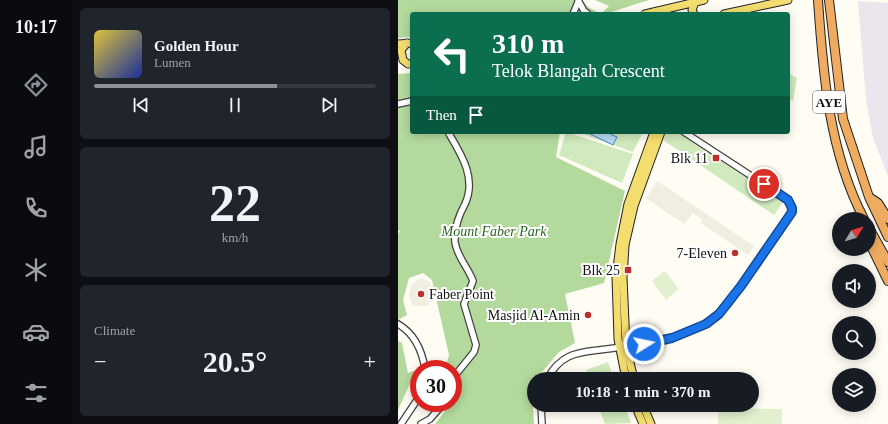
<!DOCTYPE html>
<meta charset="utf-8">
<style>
body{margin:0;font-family:Georgia,serif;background:#20242c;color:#f1f3f6;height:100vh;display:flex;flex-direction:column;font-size:15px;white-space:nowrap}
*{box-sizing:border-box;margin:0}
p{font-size:13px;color:#9ea1a6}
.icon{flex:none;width:22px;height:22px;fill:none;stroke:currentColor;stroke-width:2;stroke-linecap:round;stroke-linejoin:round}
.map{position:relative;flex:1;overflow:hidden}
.panel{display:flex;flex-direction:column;gap:8px;padding:8px;background:#0d0f14;width:326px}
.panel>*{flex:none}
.guide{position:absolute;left:12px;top:12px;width:380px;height:122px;border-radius:4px;box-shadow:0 2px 10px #0003;background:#0b6e4f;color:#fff;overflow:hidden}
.needle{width:26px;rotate:52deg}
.controls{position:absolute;left:434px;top:212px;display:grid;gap:8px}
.controls a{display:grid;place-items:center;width:44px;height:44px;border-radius:50%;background:#171b24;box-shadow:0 2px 10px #0003;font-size:20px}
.speed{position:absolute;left:12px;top:360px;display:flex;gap:8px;font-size:20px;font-weight:700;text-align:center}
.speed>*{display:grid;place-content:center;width:52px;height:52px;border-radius:50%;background:#171b24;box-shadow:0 2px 10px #0003;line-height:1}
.speed .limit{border:6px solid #d22;background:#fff;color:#111}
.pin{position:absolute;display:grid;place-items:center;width:34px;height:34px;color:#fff;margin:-17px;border:2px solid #fff;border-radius:50%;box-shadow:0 1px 4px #0007}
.me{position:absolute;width:44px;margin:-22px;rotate:80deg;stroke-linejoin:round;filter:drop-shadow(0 0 3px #0008)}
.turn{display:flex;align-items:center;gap:14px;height:84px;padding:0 16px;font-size:18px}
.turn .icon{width:52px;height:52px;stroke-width:2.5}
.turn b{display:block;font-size:28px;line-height:34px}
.then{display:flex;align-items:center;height:38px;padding:0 16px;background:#0003;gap:8px;font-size:15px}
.big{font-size:30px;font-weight:800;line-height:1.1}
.panel .widget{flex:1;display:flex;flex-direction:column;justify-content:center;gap:6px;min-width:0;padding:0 14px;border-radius:6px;background:#20242c}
.panel .dial{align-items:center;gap:0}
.dial b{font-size:52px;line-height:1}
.song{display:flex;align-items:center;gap:12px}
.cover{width:48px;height:48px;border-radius:6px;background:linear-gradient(135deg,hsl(50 70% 55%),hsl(230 70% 35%))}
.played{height:4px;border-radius:2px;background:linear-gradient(90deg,#8c9099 65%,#363941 65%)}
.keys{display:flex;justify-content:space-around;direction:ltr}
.heat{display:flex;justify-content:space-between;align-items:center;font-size:22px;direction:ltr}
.trip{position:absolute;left:129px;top:372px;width:232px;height:40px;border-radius:20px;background:#171b24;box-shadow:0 2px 10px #0003;font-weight:800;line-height:40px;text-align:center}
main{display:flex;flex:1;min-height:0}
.dock{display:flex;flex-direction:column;width:72px;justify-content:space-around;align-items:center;background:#090b0e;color:#9ea1a6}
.dock .icon{width:28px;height:28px}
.dock .active{color:#8c9099}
.dock b{font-size:18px;color:#f1f3f6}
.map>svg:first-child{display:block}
.industrial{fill:#ede5ee}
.green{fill:#d0e9bd}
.forest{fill:#b3d99d}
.pitch{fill:#e2f0cf}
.plaza{fill:#f0ede1}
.water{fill:#badaf4;stroke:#4389c9}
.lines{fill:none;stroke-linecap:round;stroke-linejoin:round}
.minor-casing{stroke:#434343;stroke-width:8}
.major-casing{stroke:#212121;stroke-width:9}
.highway-casing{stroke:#212121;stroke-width:10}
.minor{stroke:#fff;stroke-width:5.5}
.major{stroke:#f3dd6f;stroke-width:7}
.highway{stroke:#efac61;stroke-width:8}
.route-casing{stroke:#114b97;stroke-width:10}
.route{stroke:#1a73e8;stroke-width:7}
.poi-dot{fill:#bc302c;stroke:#fff;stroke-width:1.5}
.labels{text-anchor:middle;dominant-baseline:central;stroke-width:4;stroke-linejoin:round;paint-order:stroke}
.shield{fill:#fff;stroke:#585858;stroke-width:1}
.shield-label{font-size:13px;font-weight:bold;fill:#101010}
.poi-label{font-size:14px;fill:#101010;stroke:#fff;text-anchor:end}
.park-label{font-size:14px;font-style:italic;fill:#2b6621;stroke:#fff}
</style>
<main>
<nav class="dock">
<b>10:17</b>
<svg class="icon active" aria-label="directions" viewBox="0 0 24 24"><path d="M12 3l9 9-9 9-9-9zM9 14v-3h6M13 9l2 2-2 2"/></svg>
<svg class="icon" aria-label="music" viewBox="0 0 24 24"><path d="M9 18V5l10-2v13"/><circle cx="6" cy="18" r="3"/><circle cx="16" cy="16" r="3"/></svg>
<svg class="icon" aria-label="phone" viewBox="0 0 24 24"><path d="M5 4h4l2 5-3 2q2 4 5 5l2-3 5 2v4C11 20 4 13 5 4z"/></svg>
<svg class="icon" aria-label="climate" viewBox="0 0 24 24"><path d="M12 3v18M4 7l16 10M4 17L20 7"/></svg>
<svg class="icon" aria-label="car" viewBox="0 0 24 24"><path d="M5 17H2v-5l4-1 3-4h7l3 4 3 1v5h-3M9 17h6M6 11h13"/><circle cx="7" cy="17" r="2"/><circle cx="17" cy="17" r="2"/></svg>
<svg class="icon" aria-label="filters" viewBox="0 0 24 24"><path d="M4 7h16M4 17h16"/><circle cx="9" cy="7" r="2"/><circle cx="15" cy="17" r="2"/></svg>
</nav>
<section class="panel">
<div class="widget">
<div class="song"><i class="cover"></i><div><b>Golden Hour</b><p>Lumen</p></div></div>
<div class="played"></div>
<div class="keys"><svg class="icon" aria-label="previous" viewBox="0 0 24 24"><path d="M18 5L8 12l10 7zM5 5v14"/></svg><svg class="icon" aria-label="pause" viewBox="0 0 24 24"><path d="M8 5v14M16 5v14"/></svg><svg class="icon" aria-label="next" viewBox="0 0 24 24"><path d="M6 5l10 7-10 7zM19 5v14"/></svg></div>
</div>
<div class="widget dial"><b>22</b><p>km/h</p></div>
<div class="widget"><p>Climate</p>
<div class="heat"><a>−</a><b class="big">20.5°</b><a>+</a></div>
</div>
</section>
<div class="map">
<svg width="490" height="424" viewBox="0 0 490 424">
<rect width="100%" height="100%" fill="#fffdf3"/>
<!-- industrial -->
<path class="industrial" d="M460,1L490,3V176L475,138L468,100Z"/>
<!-- green -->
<path class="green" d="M390,73L399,78L395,101L390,98Z
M168,132L235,154L224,183L161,155Z
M179,132H245L235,152Z
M268,132H279L385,202L376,215L265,140Z
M210,362L216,379H191L188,370Z
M200,405H226L233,423L207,424Z"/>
<!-- forest -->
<path class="forest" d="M0,0H184L190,7L203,14L211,6L197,0H251L207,14H14V37L0,38Z
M14,73V132H162L158,157L227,191L206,283L167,294L177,343L161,352L138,379H136L134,384L136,424H37L51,406L47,403H55V369H47L51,355L34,280L25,273L11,278L5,300L9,315L0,320V234L2,231L0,230V74Z
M0,341L4,343L10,373L21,369V373L14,379L0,410Z"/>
<!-- pitch -->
<path class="pitch" d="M267,271L281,289L268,300L254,281Z
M320,408L384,409V424H320Z"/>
<!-- plaza -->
<path class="plaza" d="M259,181L356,246L350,255L303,223L305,220L295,213L286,224L248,198Z
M23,278L32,282L35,291L30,306H15L11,297L13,285Z"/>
<!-- water -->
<path class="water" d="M188,132H208L219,137L215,145Z"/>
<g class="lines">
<defs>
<path id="minor" d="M180,0L186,11L190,14
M175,14L180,2
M0,104L14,101
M50,132C63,154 79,178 67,204C61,215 56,229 57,242C59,257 70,267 75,281L66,304L78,345L76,352L59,373L55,381
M0,324C17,334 24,350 27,369
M149,379C154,370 160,362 170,357C181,351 196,351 209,349C252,343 300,339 330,304L391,217L394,208L390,200L286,132
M143,405L144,424
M3,424L21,397
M23,424L32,419L46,403"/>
<path id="major" d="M247,14L306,0
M296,14L294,10L297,2
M326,14L390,0
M9,43L3,50L5,60L10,64
M0,44L14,43
M228,379L220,339L218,277L222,244L230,204L256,132
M236,379L228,346L225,278L227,245L236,206L263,132
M237,405L245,424
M245,405L253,424"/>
<path id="highway" d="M420,0C425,74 431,152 466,219
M431,0L445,119L471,197L490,237
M471,197L480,203L490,219
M471,228L490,262
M471,242L490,281"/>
</defs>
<!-- minor casing -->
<use href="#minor" class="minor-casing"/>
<!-- major casing -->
<use href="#major" class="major-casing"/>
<!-- highway casing -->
<use href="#highway" class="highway-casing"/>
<!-- minor -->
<use href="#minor" class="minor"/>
<!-- major -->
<use href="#major" class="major"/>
<!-- highway -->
<use href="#highway" class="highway"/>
</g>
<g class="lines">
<defs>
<path id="route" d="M246,344L274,338L308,324L321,314L343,286L394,212V208L390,200L366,184"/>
</defs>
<!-- route casing -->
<use href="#route" class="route-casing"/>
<!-- route -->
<use href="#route" class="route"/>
</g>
<!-- markers -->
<g class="poi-dot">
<rect x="314" y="154" width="8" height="8" rx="2"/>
<circle cx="337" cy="253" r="4"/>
<rect x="226" y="266" width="8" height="8" rx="2"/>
<circle cx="23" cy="294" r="4"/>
<circle cx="190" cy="315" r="4"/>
</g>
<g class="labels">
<!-- shield labels -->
<rect class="shield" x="415" y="91" width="32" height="22" rx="3"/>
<g class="shield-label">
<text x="431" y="102">AYE</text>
</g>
<!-- poi labels -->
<g class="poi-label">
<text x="310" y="158">Blk 11</text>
<text x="329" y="253">7-Eleven</text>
<text x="222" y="270">Blk 25</text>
<text x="31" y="294" text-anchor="start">Faber Point</text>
<text x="182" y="315">Masjid Al-Amin</text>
</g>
<!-- park labels -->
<g class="park-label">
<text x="96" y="231">Mount Faber Park</text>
</g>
</g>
</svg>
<div class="controls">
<a><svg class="needle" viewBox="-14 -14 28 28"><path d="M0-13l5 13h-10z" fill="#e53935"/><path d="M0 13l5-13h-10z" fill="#9ea1a6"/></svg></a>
<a><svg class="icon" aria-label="sound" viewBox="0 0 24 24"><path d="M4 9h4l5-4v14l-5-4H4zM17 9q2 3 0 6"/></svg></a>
<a><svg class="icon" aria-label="search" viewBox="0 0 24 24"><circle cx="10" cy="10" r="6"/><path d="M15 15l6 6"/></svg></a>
<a><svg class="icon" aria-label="layers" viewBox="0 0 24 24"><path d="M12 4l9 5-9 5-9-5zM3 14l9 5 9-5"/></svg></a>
</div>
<div class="speed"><div class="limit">30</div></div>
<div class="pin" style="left:366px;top:184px;background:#d93025"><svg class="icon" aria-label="arrive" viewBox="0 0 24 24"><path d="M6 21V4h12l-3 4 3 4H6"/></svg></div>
<svg class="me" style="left:246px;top:344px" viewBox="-20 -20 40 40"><circle r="17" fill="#1a73e8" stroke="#fff" stroke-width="3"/><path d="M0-11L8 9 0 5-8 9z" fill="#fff"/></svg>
<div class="trip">10:18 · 1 min · 370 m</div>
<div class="guide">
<div class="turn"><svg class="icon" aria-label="left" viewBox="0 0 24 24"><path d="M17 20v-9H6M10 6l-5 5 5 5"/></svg><div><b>310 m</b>Telok Blangah Crescent</div></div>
<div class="then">Then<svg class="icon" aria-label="arrive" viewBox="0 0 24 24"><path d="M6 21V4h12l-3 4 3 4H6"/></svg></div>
</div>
</div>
</main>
